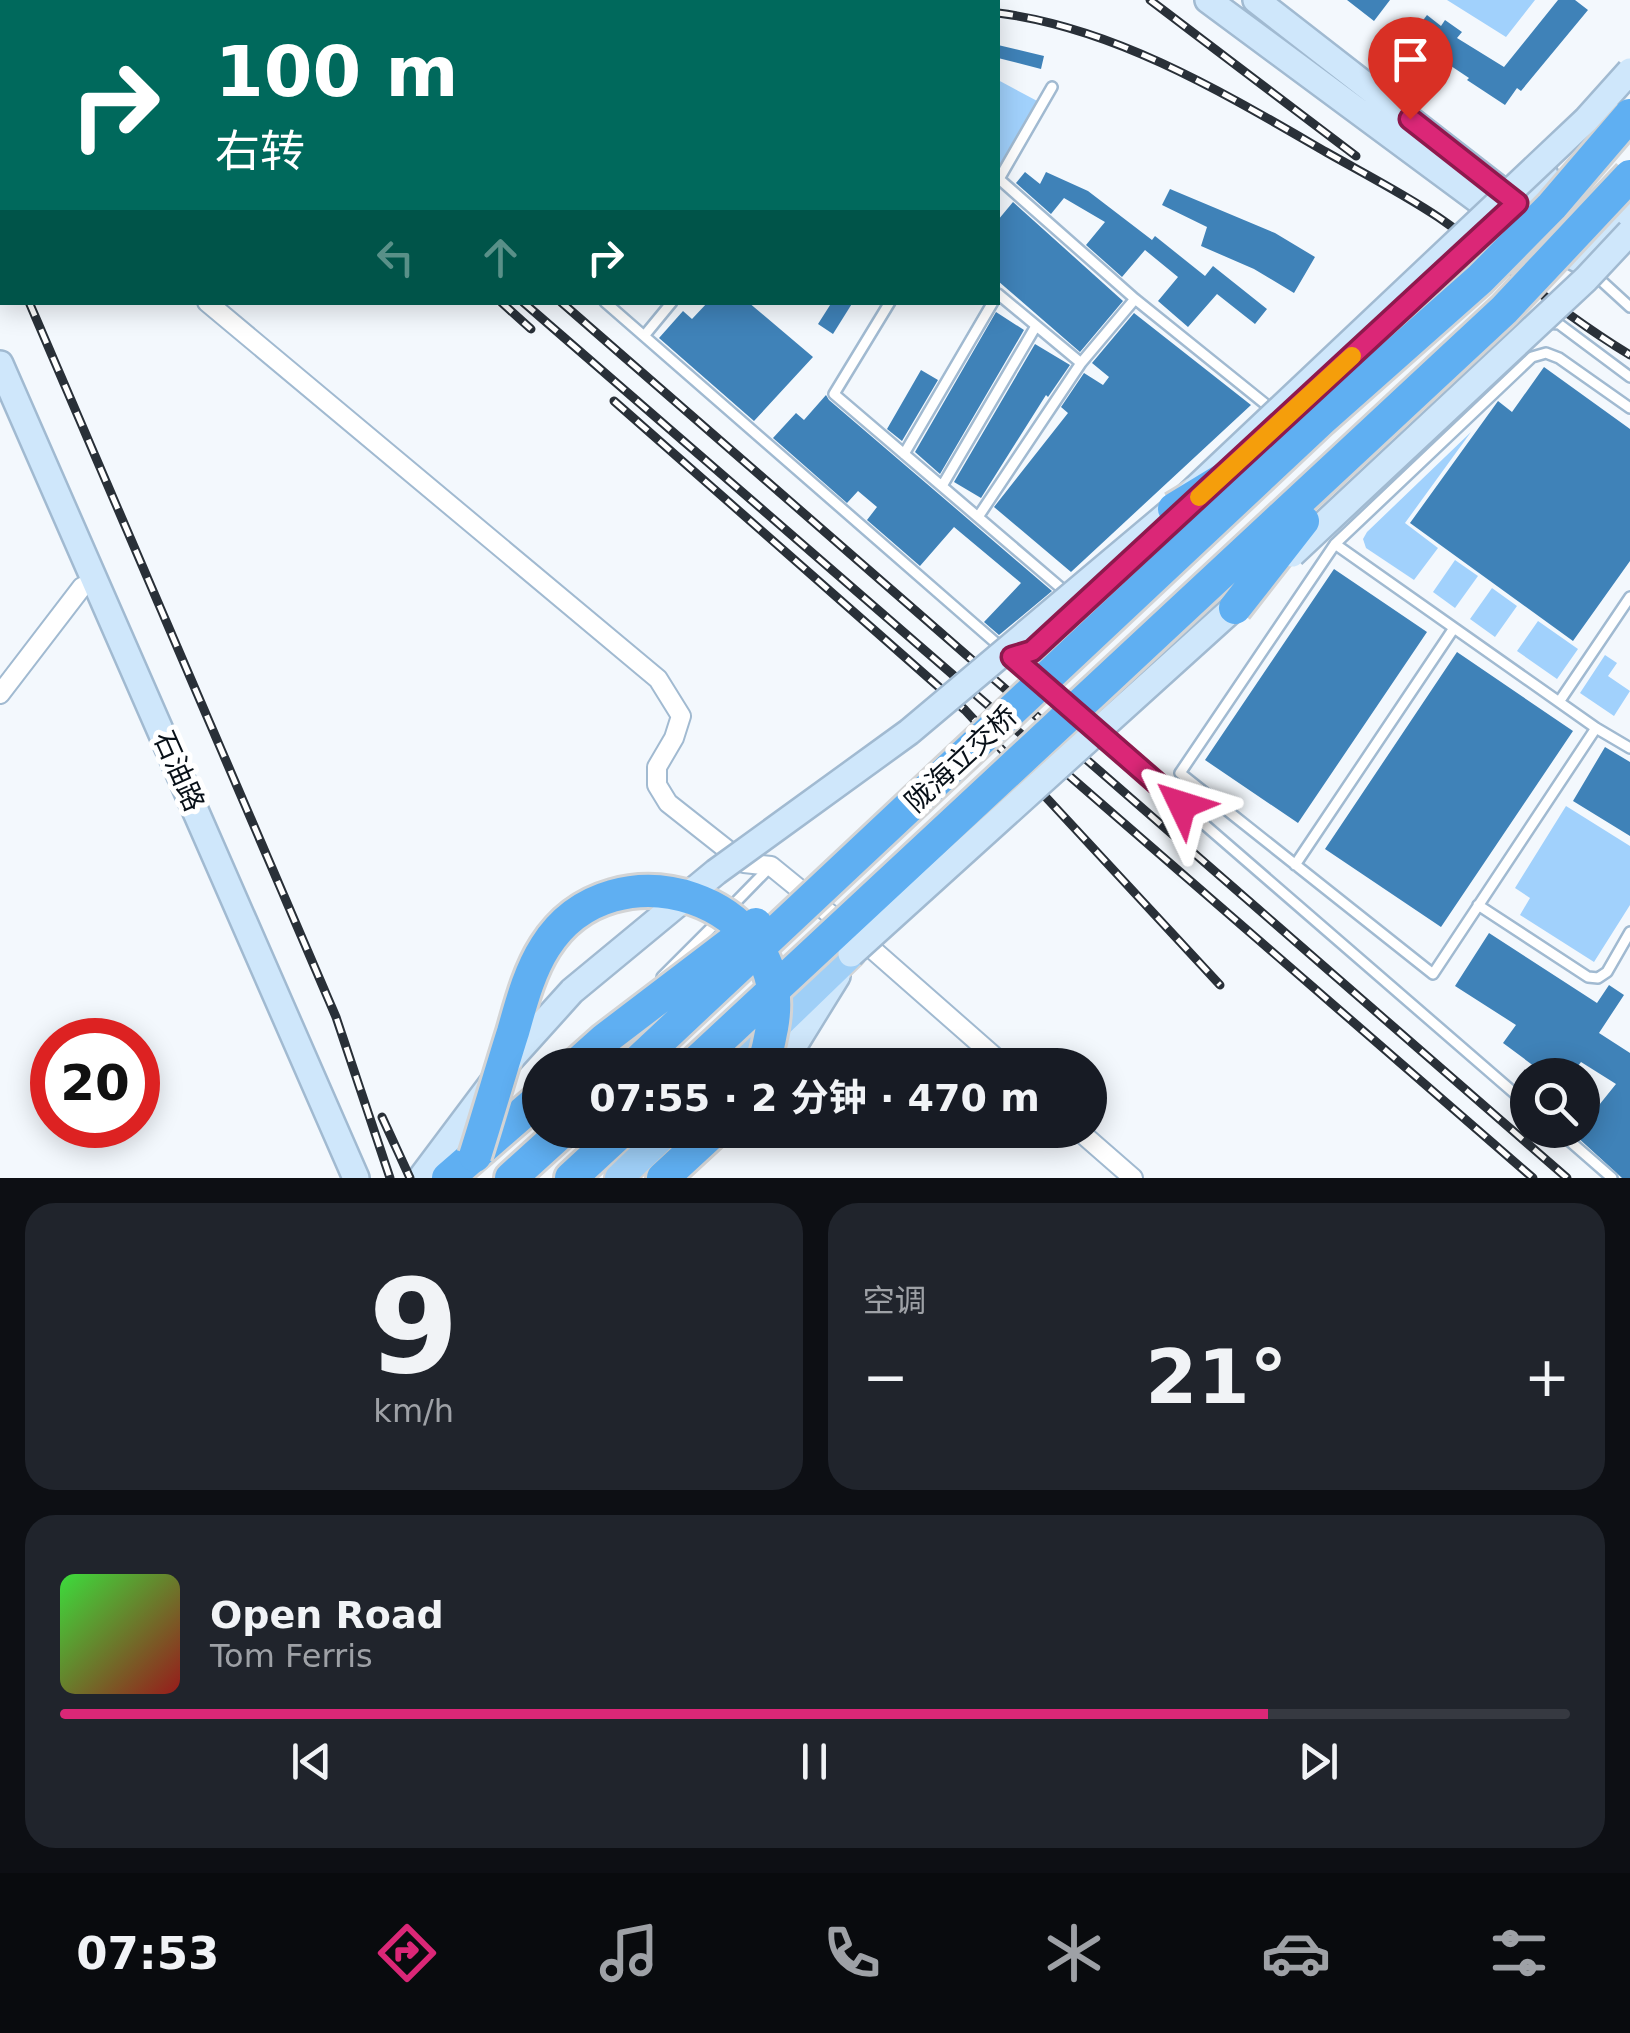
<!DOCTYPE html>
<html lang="zh">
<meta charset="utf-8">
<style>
body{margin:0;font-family:"DejaVu Sans","Noto Sans SC",sans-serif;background:#20242c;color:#f1f3f6;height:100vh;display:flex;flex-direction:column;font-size:38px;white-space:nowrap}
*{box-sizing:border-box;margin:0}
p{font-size:32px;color:#9ea1a6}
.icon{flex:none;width:55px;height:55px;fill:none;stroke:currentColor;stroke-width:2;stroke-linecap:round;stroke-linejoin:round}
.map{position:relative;height:1178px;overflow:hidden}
.sheet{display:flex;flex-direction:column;gap:25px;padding:25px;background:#0d0f14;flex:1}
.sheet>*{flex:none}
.guide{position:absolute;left:0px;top:0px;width:1000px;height:305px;box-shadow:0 5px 25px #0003;background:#00695c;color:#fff;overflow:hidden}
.buttons{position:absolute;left:1510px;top:1058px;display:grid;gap:20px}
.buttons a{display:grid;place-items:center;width:90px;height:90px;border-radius:50%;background:#171b24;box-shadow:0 5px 25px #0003;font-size:50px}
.speed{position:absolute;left:30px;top:1018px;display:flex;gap:20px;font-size:50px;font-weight:700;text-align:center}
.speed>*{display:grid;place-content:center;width:130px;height:130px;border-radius:50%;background:#171b24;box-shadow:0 5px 25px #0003;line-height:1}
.speed .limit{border:15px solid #d22;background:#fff;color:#111}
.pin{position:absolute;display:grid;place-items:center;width:85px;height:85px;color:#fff;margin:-102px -42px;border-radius:50% 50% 50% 0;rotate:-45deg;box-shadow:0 0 10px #0007}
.pin .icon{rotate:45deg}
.me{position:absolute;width:110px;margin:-55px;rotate:311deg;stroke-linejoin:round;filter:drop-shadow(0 0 8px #0008)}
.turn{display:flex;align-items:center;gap:35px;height:210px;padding:0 50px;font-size:45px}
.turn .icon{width:130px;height:130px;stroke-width:2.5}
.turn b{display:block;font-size:70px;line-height:85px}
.lanes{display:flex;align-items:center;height:95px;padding:0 50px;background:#0003;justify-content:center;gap:50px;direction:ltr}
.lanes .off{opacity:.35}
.big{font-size:75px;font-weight:700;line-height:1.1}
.sheet .widget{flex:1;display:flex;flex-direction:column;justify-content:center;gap:15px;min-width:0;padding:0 35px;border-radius:30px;background:#20242c}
.sheet .dial{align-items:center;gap:0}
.dial b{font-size:130px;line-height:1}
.song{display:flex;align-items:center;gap:30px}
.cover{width:120px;height:120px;border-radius:15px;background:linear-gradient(135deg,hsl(120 70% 55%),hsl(0 70% 35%))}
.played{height:10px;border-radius:5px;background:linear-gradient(90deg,#db2777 80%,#363941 80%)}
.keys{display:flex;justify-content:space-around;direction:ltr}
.heat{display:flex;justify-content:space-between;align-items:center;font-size:55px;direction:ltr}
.sheet .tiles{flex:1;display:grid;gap:25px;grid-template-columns:1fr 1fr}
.widget:last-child{grid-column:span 2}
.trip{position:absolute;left:522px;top:1048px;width:585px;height:100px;border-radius:50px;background:#171b24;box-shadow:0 5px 25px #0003;font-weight:700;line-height:100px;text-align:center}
.dock{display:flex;height:160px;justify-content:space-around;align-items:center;background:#090b0e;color:#9ea1a6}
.dock .icon{width:70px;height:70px}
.dock .active{color:#db2777}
.dock b{font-size:45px;color:#f1f3f6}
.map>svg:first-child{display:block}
.green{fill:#a1d1fc}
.building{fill:#3f82b8}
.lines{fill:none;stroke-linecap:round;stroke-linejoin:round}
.lane-casing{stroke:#a1bad1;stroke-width:14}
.street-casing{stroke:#a1bad1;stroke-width:22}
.secondary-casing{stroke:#a1bad1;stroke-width:30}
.primary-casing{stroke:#d3d4d5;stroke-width:32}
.highway-casing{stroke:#d3d4d5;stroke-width:38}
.lane{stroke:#fff;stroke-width:9}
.street{stroke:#fff;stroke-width:18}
.secondary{stroke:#cfe7fb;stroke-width:25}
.primary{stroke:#9fcff7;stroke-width:28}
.highway{stroke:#5faff2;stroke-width:32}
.rail-casing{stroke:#293038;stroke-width:9}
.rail{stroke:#fff;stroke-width:5;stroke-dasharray:15;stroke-linecap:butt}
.secondary-bridge-casing{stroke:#a1bad1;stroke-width:30;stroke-linecap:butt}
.highway-bridge-casing{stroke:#d3d4d5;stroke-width:38;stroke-linecap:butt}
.secondary-bridge{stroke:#cfe7fb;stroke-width:25}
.highway-bridge{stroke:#5faff2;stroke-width:32}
.route-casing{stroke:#8e194d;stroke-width:25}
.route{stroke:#db2777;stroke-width:18}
.slow{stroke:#f59e0b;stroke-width:18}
.labels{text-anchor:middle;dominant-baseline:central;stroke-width:10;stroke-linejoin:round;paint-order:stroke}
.street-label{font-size:28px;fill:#081018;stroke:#fff}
</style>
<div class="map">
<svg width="1630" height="1178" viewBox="0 0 1630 1178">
<rect width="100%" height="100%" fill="#f3f8fd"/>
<!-- green -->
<path class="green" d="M1447,0H1535L1506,37Z
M998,80L1041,103L998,173Z
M1471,432L1405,523L1438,548L1414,580L1366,548L1363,539L1367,532Z
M1455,560L1478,576L1455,608L1433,592Z
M1492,588L1517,606L1495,637L1470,619Z
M1538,621L1578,649L1557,679L1517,651Z
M1605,655L1617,663L1608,676L1630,691L1614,716L1580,693Z
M1566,806L1630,846V905L1594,962L1520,915L1530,898L1515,888Z"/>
<!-- building -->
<path class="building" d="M1347,0H1390L1374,21Z
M1558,0H1575L1588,10L1521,91L1517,88L1505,105L1467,80L1469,78L1421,46L1423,43L1412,35L1427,15L1441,26L1445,20L1462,32L1457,38L1504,67Z
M998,45L1044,56L1041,69L998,58Z
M1025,172L1040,184L1046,172L1088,191L1152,240L1155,236L1205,276L1213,266L1267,309L1255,324L1217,294L1188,327L1158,301L1178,277L1145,250L1122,277L1086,245L1105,222L1064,198L1051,214L1016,183Z
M1170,189L1275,233L1315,257L1294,293L1254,269L1201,246L1207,227L1162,205Z
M1013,202L1123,301L1080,352L998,281V220Z
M708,302H748L813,357L754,421L659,338L683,311L692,319Z
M832,302H853L833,334L818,324Z
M996,312L1024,330L940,474L915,452Z
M1134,313L1251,405L1071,572L994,507L1068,413L1061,407L1084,373L1103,385L1109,377L1092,363Z
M1035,344L1070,365L1048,397L1046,395L981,498L954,482Z
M1544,367L1630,429V561L1573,641L1410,523L1498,401L1512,412Z
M921,370L938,380L902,441L887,429Z
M826,395L829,400L1052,591L999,635L984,622L1021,583L954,527L920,566L867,520L877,507L858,491L847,503L773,438L796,413L804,420Z
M1334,569L1427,632L1298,823L1205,760Z
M1457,652L1573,731L1441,927L1325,849Z
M1605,747L1630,762V836L1573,801Z
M1489,933L1597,1003L1609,985L1624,995L1599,1033L1630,1053V1178H1622L1575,1135L1616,1084L1581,1062L1571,1075H1546L1503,1043L1516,1025L1455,986Z"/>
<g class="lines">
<defs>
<path id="lane" d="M281,0L282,2
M306,0L312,2
M582,2L598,0
M998,178L1135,299L1274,411
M999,179L1052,87
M1595,275L1630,307
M998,294L1081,363
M605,302L1012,657L1033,651L1118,572
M890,302L834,394L1068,594
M1546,323L1559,324L1630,377
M644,336L672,302
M904,454L993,302
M942,486L1036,326
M978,517L1081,363L1135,299
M1335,544L1596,728L1630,748
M1012,657L1036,678
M1048,689L1528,1105
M1559,702L1630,597
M1596,728L1433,974L1180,773L1335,544L1532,357L1546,353L1559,358L1630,408
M1295,865L1454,628
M1478,905L1588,977L1598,978L1607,972L1630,932
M728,910L770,867
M662,977L718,921
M1557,1130L1612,1178"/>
<path id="street" d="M0,63L2,66
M207,302L658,679L681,716L674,738L657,767V785L668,803L744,863L771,866L863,941L1004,1065
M0,694L82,587L96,580
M1078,1130L1133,1178"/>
<path id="secondary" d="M1208,0L1501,217L1578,259L1630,202
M1256,0L1517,203L1545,175
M0,364L356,1178
M782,1065L837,976
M421,1178L493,1082"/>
<path id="primary" d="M736,1065L851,954
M619,1178L669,1130"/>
<path id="highway" d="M448,1178L540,1098
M511,1178L564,1130
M571,1178L623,1130
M663,1178L715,1130"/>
</defs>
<!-- lane casing -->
<use href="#lane" class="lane-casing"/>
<!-- street casing -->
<use href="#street" class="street-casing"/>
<!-- secondary casing -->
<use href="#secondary" class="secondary-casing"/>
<!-- primary casing -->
<use href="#primary" class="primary-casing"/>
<!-- highway casing -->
<use href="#highway" class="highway-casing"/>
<!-- lane -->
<use href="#lane" class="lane"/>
<!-- street -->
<use href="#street" class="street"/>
<!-- secondary -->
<use href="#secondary" class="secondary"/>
<!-- primary -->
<use href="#primary" class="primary"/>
<!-- highway -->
<use href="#highway" class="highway"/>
<defs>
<path id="rail" d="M154,0L157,2
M174,0L177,2
M211,0L214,2
M252,0L257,2
M1150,0L1356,156
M998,13C1116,28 1224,93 1326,152C1363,173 1402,193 1438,217C1503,262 1562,314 1630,355
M0,235L2,241
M29,302L336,1017L390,1178
M501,302L531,329
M523,302L1533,1178
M561,302L1567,1178
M614,401L965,710L1220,985
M382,1117L410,1178"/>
</defs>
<!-- rail casing -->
<use href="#rail" class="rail-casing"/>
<!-- rail -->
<use href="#rail" class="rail"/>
<defs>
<path id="secondary-bridge" d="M1292,554L1586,279L1630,232
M851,954L1248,595
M508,1062L572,991L716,872L909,732L1174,509L1586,120L1630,71"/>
<path id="highway-bridge" d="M1174,509L1266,453
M1235,608L1303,521
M576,1065L605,1039L756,924
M634,1065L1321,420L1480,279L1552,206L1630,115
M693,1065L1504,310L1630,176
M475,1156C488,1115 500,1073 513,1032C521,1004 529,972 545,947C613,839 796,899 772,1028C769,1041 768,1054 762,1065"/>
</defs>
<!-- secondary-bridge casing -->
<use href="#secondary-bridge" class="secondary-bridge-casing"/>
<!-- highway-bridge casing -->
<use href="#highway-bridge" class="highway-bridge-casing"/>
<!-- secondary-bridge -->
<use href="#secondary-bridge" class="secondary-bridge"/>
<!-- highway-bridge -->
<use href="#highway-bridge" class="highway-bridge"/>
</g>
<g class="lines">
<defs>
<path id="route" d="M1182,805L1012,657L1032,651L1517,203L1410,119"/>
</defs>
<!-- route casing -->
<use href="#route" class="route-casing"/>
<!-- route -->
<use href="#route" class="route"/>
<!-- slow -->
<path class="slow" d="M1199,497L1352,356"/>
</g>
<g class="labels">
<!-- street labels -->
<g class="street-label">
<text transform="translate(961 759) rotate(-43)">陇海立交桥</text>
<text transform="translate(179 771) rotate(66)">石油路</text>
</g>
</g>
</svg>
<div class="buttons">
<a><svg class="icon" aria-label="search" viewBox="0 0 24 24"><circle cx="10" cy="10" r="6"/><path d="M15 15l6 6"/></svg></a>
</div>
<div class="speed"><div class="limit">20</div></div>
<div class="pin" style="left:1410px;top:119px;background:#d93025"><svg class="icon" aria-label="arrive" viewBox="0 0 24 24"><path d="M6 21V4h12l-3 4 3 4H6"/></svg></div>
<svg class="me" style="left:1182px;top:805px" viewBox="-20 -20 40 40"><path d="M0-17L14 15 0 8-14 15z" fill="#db2777" stroke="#fff" stroke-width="4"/></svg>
<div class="trip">07:55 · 2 分钟 · 470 m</div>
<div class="guide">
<div class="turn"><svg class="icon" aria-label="right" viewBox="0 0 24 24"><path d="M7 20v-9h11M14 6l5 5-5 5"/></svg><div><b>100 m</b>右转</div></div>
<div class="lanes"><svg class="icon off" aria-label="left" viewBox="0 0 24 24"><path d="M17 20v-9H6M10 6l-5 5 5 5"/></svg><svg class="icon off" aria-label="ahead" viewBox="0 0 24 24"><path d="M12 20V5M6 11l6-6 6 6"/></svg><svg class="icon" aria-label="right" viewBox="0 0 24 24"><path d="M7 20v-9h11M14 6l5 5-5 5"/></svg></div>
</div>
</div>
<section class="sheet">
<div class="tiles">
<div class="widget dial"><b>9</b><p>km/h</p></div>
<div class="widget"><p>空调</p>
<div class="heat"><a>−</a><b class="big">21°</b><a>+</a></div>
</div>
<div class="widget">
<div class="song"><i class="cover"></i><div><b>Open Road</b><p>Tom Ferris</p></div></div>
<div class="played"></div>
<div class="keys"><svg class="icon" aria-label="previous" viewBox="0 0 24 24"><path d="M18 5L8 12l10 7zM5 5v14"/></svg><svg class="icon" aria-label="pause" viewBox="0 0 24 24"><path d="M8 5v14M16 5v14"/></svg><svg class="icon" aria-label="next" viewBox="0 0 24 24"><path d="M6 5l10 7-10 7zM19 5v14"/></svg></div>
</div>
</div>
</section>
<nav class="dock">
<b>07:53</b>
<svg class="icon active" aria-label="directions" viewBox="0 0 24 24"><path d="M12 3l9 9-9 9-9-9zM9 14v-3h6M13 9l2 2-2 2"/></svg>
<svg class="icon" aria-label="music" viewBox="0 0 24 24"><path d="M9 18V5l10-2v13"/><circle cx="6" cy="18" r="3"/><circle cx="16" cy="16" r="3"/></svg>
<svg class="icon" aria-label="phone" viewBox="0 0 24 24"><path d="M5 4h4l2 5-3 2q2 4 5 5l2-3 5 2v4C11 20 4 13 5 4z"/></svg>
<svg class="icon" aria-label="climate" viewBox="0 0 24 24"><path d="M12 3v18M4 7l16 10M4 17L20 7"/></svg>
<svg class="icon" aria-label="car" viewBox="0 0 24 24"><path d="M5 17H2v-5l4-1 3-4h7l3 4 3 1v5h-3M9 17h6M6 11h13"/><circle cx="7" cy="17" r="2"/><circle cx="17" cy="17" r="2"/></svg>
<svg class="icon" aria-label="filters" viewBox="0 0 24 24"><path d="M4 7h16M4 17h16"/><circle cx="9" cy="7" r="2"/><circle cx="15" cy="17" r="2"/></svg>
</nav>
